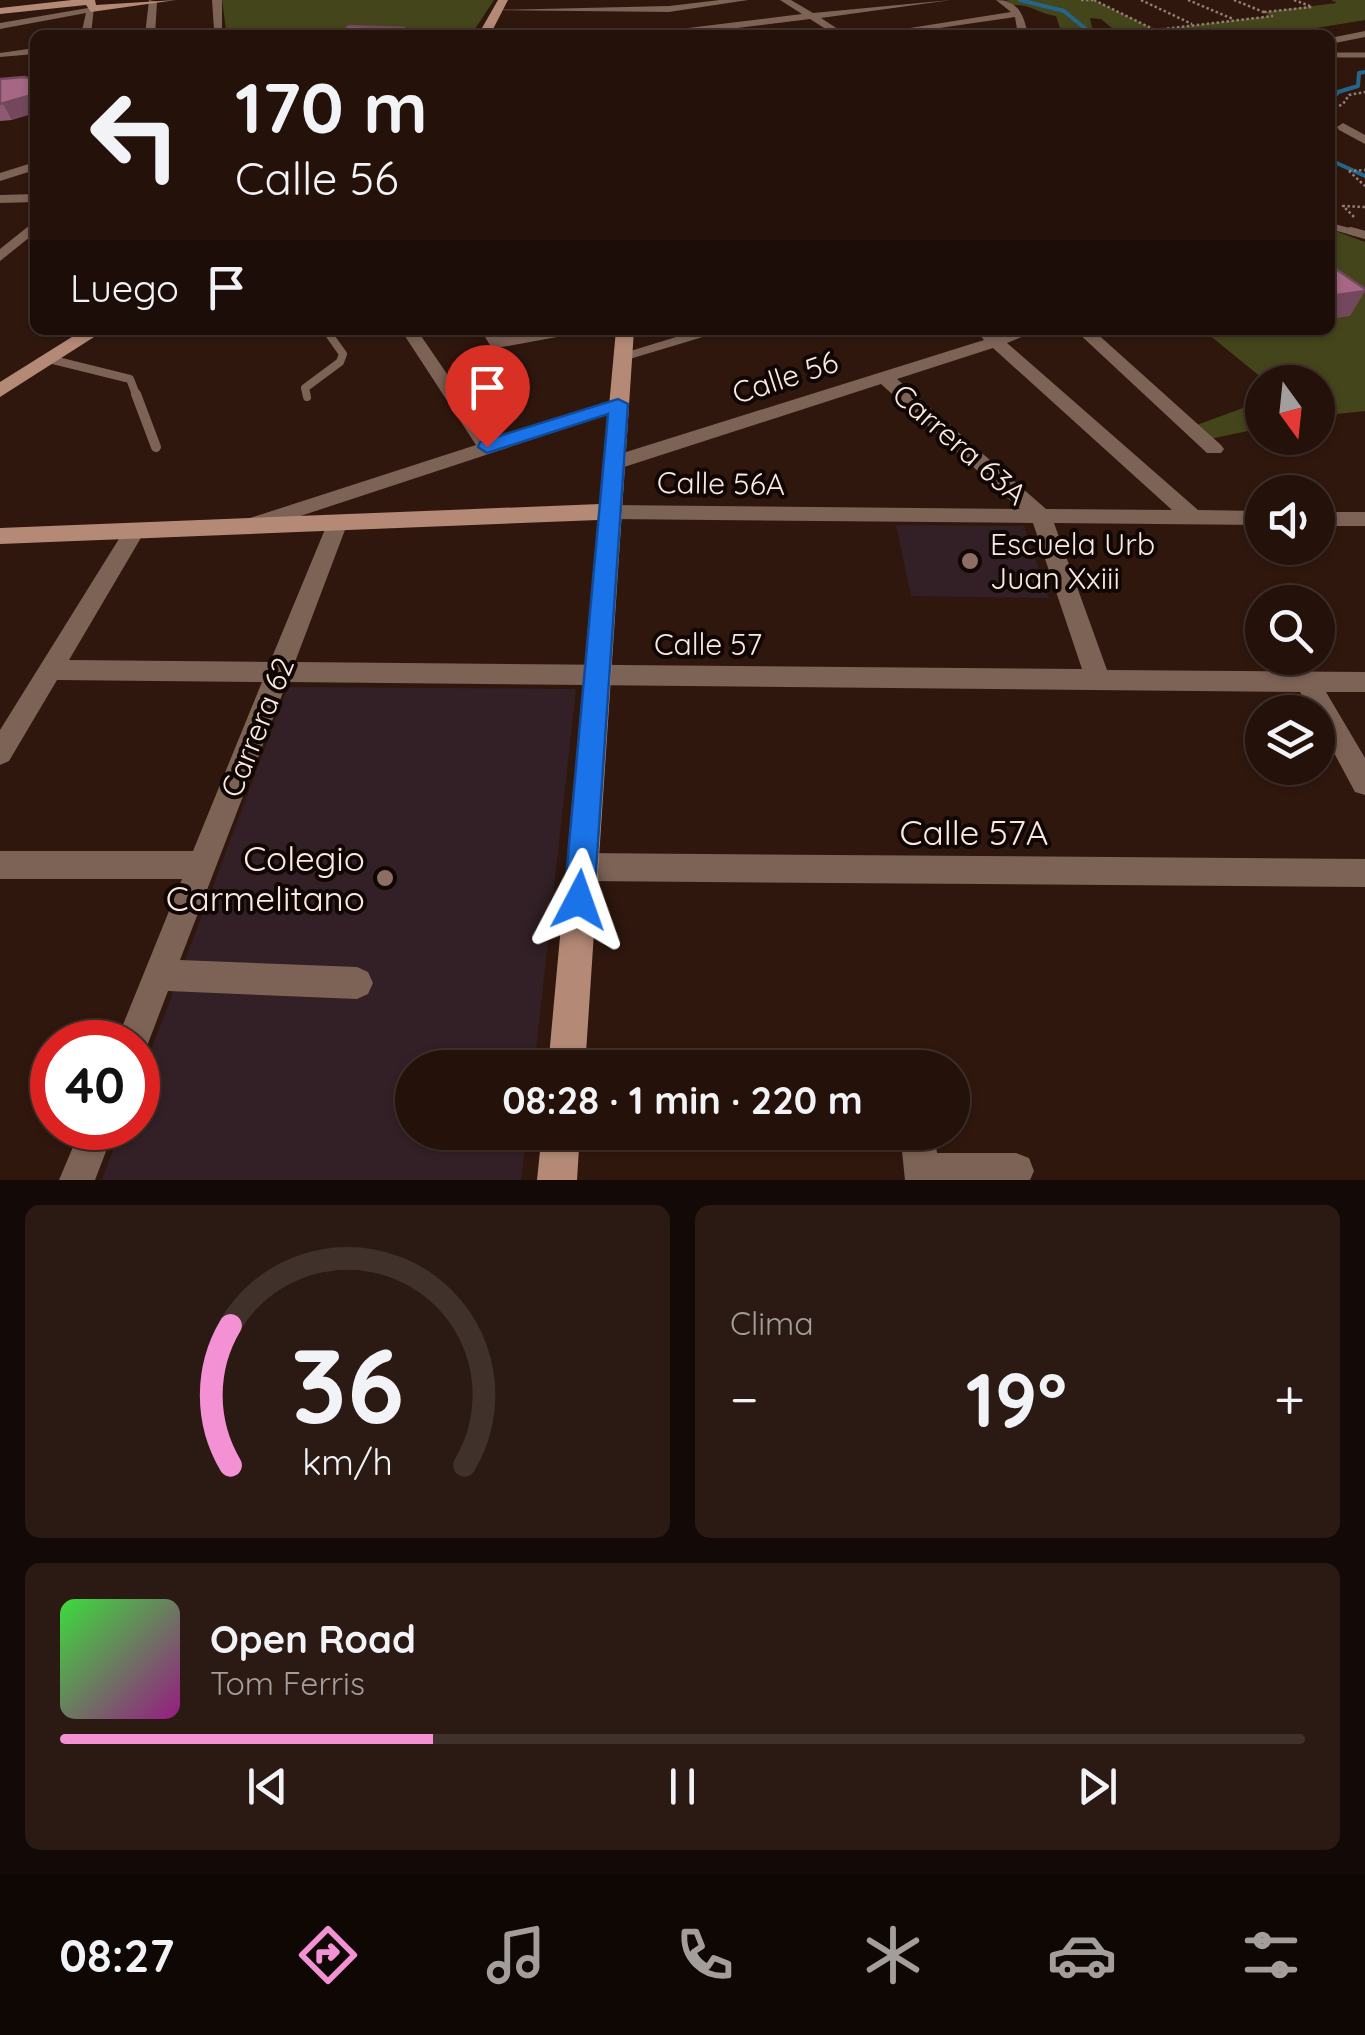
<!DOCTYPE html>
<html lang="es">
<meta charset="utf-8">
<style>
body{margin:0;font-family:Quicksand,sans-serif;background:#2b1a13;color:#f1f3f6;height:100vh;display:flex;flex-direction:column;font-size:38px;white-space:nowrap}
*{box-sizing:border-box;margin:0}
p{font-size:32px;color:#a39d9c}
.icon{flex:none;width:55px;height:55px;fill:none;stroke:currentColor;stroke-width:2;stroke-linecap:round;stroke-linejoin:round}
.map{position:relative;height:1180px;overflow:hidden}
.side{display:flex;flex-direction:column;gap:25px;padding:25px;background:#130906;flex:1}
.side>*{flex:none}
.hud{position:absolute;left:30px;top:30px;width:1305px;height:305px;border-radius:15px;box-shadow:0 2px 8px #0004,0 0 0 2px #40312b;background:#23110a;color:#f1f3f6;overflow:hidden}
.needle{width:65px;rotate:165deg}
.tools{position:absolute;left:1245px;top:365px;display:grid;gap:20px}
.tools a{display:grid;place-items:center;width:90px;height:90px;border-radius:50%;background:#23110a;box-shadow:0 2px 8px #0004,0 0 0 2px #40312b;font-size:50px}
.speed{position:absolute;left:30px;top:1020px;display:flex;gap:20px;font-size:50px;font-weight:700;text-align:center}
.speed>*{display:grid;place-content:center;width:130px;height:130px;border-radius:50%;background:#23110a;box-shadow:0 2px 8px #0004,0 0 0 2px #40312b;line-height:1}
.speed .limit{border:15px solid #d22;background:#fff;color:#111}
.pin{position:absolute;display:grid;place-items:center;width:85px;height:85px;color:#fff;margin:-102px -42px;border-radius:50% 50% 50% 0;rotate:-45deg;box-shadow:0 0 10px #0007}
.pin .icon{rotate:45deg}
.me{position:absolute;width:110px;margin:-55px;rotate:4deg;stroke-linejoin:round;filter:drop-shadow(0 0 8px #0008)}
.turn{display:flex;align-items:center;gap:35px;height:210px;padding:0 40px;font-size:45px}
.turn .icon{width:130px;height:130px;stroke-width:2.5}
.turn b{display:block;font-size:70px;line-height:85px}
.then{display:flex;align-items:center;height:95px;padding:0 40px;background:#0003;gap:20px;font-size:38px}
.big{font-size:75px;font-weight:700;line-height:1.1}
.side .card{flex:1;display:flex;flex-direction:column;justify-content:center;gap:15px;min-width:0;padding:0 35px;border-radius:15px;background:#2b1a13}
.side .dial{align-items:center;gap:0}
.dial svg{height:260px;overflow:visible;fill:none;stroke:#40312b;stroke-width:7;stroke-linecap:round;text-anchor:middle}
.dial text{fill:#f1f3f6;stroke:none}
.song{display:flex;align-items:center;gap:30px}
.cover{width:120px;height:120px;border-radius:15px;background:linear-gradient(135deg,hsl(120 70% 55%),hsl(310 70% 35%))}
.played{height:10px;border-radius:5px;background:linear-gradient(90deg,#f491d4 30%,#40312b 30%)}
.keys{display:flex;justify-content:space-around;direction:ltr}
.heat{display:flex;justify-content:space-between;align-items:center;font-size:55px;direction:ltr}
.side .tiles{flex:1;display:grid;gap:25px;grid-template-columns:1fr 1fr}
.card:last-child{grid-column:span 2}
.trip{position:absolute;left:395px;top:1050px;width:575px;height:100px;border-radius:50px;background:#23110a;box-shadow:0 2px 8px #0004,0 0 0 2px #40312b;font-weight:700;line-height:100px;text-align:center}
.dock{display:flex;height:160px;justify-content:space-around;align-items:center;background:#0e0704;color:#a39d9c}
.dock .icon{width:70px;height:70px}
.dock .current{color:#f491d4}
.dock b{font-size:45px;color:#f1f3f6}
.map>svg:first-child{display:block}
.education{fill:#322026}
.green{fill:#44451b}
.lines{fill:none;stroke-linecap:round;stroke-linejoin:round}
.stream{stroke:#25658a;stroke-width:4}
.path{stroke:#927e76;stroke-width:2.5;stroke-dasharray:2.5 2.5;stroke-linecap:butt}
.lane-far3{stroke:#7d6356;stroke-width:5}
.lane-far2{stroke:#7d6356;stroke-width:6}
.lane-far1{stroke:#7d6356;stroke-width:8}
.lane{stroke:#7d6356;stroke-width:10}
.street{fill:#7d6356;fill-rule:evenodd}
.secondary{fill:#b48a76;fill-rule:evenodd}
.wall{fill:#8e5972}
.shaded-wall{fill:#74485c}
.building{fill:#a56784;stroke:#74485c;stroke-width:2.5}
.route{fill:#1a73e8;stroke:#114b97;stroke-width:2.5}
.education-dot{fill:#8d6e63;stroke:#100603;stroke-width:4}
.labels{text-anchor:middle;dominant-baseline:central;stroke-width:8;stroke-linejoin:round;paint-order:stroke}
.street-label{font-size:30px;fill:#fae9e2;stroke:#100603}
.poi-label{font-size:30px;fill:#fae9e2;stroke:#100603;text-anchor:start}
.near-street-label{font-size:35px;fill:#fae9e2;stroke:#100603}
.near-poi-label{font-size:35px;fill:#fae9e2;stroke:#100603;text-anchor:end}
</style>
<div class="map">
<svg width="1365" height="1180" viewBox="0 0 1365 1180">
<rect width="100%" height="100%" fill="#2f170e"/>
<!-- education -->
<path class="education" d="M896,525L1024,526L1049,598L911,596Z
M288,687L576,689L534,1067L412,1068V1132L527,1133L521,1180H102L121,1128H138V1085Z"/>
<!-- green -->
<path class="green" d="M222,0H494L471,35H186L226,30Z
M1006,0H1094L1155,30L1270,16L1264,12L1337,3L1331,0H1365V20L1298,31L1257,28L1221,35H1143L1113,29L1101,19L1090,18L1093,32L1113,35H1062L1056,16C1039,14 1031,4 1013,5Z
M1330,229L1365,242V411L1318,416V382H1267L1203,330H1330Z
M1262,401V428L1210,439L1194,426Z"/>
<g class="lines">
<!-- stream -->
<path class="stream" d="M1020,0L1064,11L1093,35
M1330,103L1338,92L1358,86L1359,73L1365,72
M1330,160L1365,176"/>
<!-- path -->
<path class="path" d="M1081,0H1093
M1094,0L1155,30L1273,16
M1141,0L1192,24
M1188,0L1233,19
M1234,0L1266,13
M1294,0L1310,6
M1264,12L1312,7
M1330,110L1343,104L1349,95L1365,92
M1349,171L1365,186
M1349,171L1365,170
M1354,217L1343,206L1365,207"/>
<!-- lane-far3 -->
<path class="lane-far3" d="M1330,55H1365"/>
<!-- lane-far2 -->
<path class="lane-far2" d="M1330,226L1360,234"/>
<!-- lane-far1 -->
<path class="lane-far1" d="M1351,231L1365,235
M49,359L130,379L137,397
M307,397L305,388L340,362L343,354L326,330"/>
<!-- lane -->
<path class="lane" d="M136,394L156,447"/>
<!-- street -->
<path class="street" d="M149,0L157,2L155,35H145Z
M212,0H222V31L214,29Z
M720,0H748L669,12L492,10L669,6Z
M780,0H791L813,13L951,0L821,18L847,35H835L810,19L688,34L480,35L688,28L802,14Z
M996,0C1019,0 1024,16 1028,35H1018L1015,17L892,35H866L1011,12Z
M94,7L91,35H81L86,13L0,29V23Z
M1365,31V37L1330,44V38Z
M35,48V54L0,57V53Z
M1343,123L1365,135V144L1339,130L1337,127Z
M35,162V170L0,181V173Z
M35,194V202L0,203V195Z
M35,221V233L0,261V249Z
M401,330H417L492,440L613,401L619,399L628,405L625,409L258,530H244L240,525L244,520L476,445Z
M481,330H497L502,337L541,330H576L568,335L497,348L491,347Z
M699,330H726L623,361L614,356Z
M980,330H993L998,335L1014,330H1039L1007,343L1198,510L1262,511V525L1054,523L1107,670L1365,672V692H1326L1365,758V795L1355,792L1318,723V712H1312L1300,692L287,682L180,960L357,967L368,972L373,983L368,994L357,999L168,991L144,1054L138,1056V1042H116L182,879H0V851H193L262,682L57,680L9,761L0,765V730L127,526L134,523L145,531L69,660L270,662L328,522L338,515L348,522L295,662L1082,669L1033,523L610,519L600,512L610,505L1020,509L881,384L621,468L614,469L604,463L607,458L984,340L978,333ZM993,348L1172,510L1046,509L897,379Z
M1075,330H1093L1221,445L1224,449L1221,453H1207Z
M1318,512H1365V526H1318Z
M582,853L1365,859V887L582,881L572,877L568,867L572,857Z
M81,1128H115L95,1180H59Z
M900,1132H934L937,1153H1016L1029,1158L1034,1171L1030,1180H905Z"/>
<!-- secondary -->
<path class="secondary" d="M72,0H95L96,5L176,0L91,12L86,5L0,14V8Z
M498,0H508L490,35H478Z
M83,330H105L0,397V382Z
M616,330H634L585,1068H548L598,520L0,544V528L600,504Z
M542,1132H580L577,1180H537Z"/>
</g>
<!-- wall -->
<path class="wall" d="M0,79L12,120L0,121Z"/>
<!-- shaded-wall -->
<path class="shaded-wall" d="M35,94V113L12,120L3,104Z
M1365,291L1350,316L1330,319V296Z"/>
<!-- building -->
<path class="building" d="M349,26L403,28L397,35H339Z
M24,77L35,80V94L0,104V79Z
M1330,265L1365,289V291L1330,296Z"/>
<!-- route -->
<path class="route" d="M618,399L628,404L594,900L590,911L579,915L569,911L564,900L608,414L487,453L478,447L480,442Z"/>
<!-- markers -->
<g class="education-dot">
<circle cx="970" cy="561" r="10"/>
<circle cx="385" cy="878" r="10"/>
</g>
<g class="labels">
<!-- street labels -->
<g class="street-label">
<text transform="translate(785 377) rotate(-18)">Calle 56</text>
<text transform="translate(960 444) rotate(41)">Carrera 63A</text>
<text transform="translate(721 483) rotate(1)">Calle 56A</text>
<text x="708" y="644">Calle 57</text>
<text transform="translate(257 727) rotate(-68)">Carrera 62</text>
</g>
<!-- poi labels -->
<g class="poi-label">
<text x="990" y="544">Escuela Urb<tspan x="990" dy="34">Juan Xxiii</tspan></text>
</g>
<!-- near-street labels -->
<g class="near-street-label">
<text x="974" y="832">Calle 57A</text>
</g>
<!-- near-poi labels -->
<g class="near-poi-label">
<text x="365" y="858">Colegio<tspan x="365" dy="40">Carmelitano</tspan></text>
</g>
</g>
</svg>
<div class="tools">
<a><svg class="needle" viewBox="-14 -14 28 28"><path d="M0-13l5 13h-10z" fill="#e53935"/><path d="M0 13l5-13h-10z" fill="#a39d9c"/></svg></a>
<a><svg class="icon" aria-label="sound" viewBox="0 0 24 24"><path d="M4 9h4l5-4v14l-5-4H4zM17 9q2 3 0 6"/></svg></a>
<a><svg class="icon" aria-label="search" viewBox="0 0 24 24"><circle cx="10" cy="10" r="6"/><path d="M15 15l6 6"/></svg></a>
<a><svg class="icon" aria-label="layers" viewBox="0 0 24 24"><path d="M12 4l9 5-9 5-9-5zM3 14l9 5 9-5"/></svg></a>
</div>
<div class="speed"><div class="limit">40</div></div>
<div class="pin" style="left:487px;top:447px;background:#d93025"><svg class="icon" aria-label="arrive" viewBox="0 0 24 24"><path d="M6 21V4h12l-3 4 3 4H6"/></svg></div>
<svg class="me" style="left:579px;top:900px" viewBox="-20 -20 40 40"><path d="M0-17L14 15 0 8-14 15z" fill="#1a73e8" stroke="#fff" stroke-width="4"/></svg>
<div class="trip">08:28 · 1 min · 220 m</div>
<div class="hud">
<div class="turn"><svg class="icon" aria-label="left" viewBox="0 0 24 24"><path d="M17 20v-9H6M10 6l-5 5 5 5"/></svg><div><b>170 m</b>Calle 56</div></div>
<div class="then">Luego<svg class="icon" aria-label="arrive" viewBox="0 0 24 24"><path d="M6 21V4h12l-3 4 3 4H6"/></svg></div>
</div>
</div>
<section class="side">
<div class="tiles">
<div class="card dial"><svg viewBox="0 0 100 80">
<path d="M14 69A42 42 0 1 1 86 69"/>
<path d="M14 69A42 42 0 0 1 14 26" stroke="#f491d4"/>
<text x="50" y="56" font-size="32" font-weight="700">36</text>
<text x="50" y="72" font-size="11">km/h</text>
</svg></div>
<div class="card"><p>Clima</p>
<div class="heat"><a>−</a><b class="big">19°</b><a>+</a></div>
</div>
<div class="card">
<div class="song"><i class="cover"></i><div><b>Open Road</b><p>Tom Ferris</p></div></div>
<div class="played"></div>
<div class="keys"><svg class="icon" aria-label="previous" viewBox="0 0 24 24"><path d="M18 5L8 12l10 7zM5 5v14"/></svg><svg class="icon" aria-label="pause" viewBox="0 0 24 24"><path d="M8 5v14M16 5v14"/></svg><svg class="icon" aria-label="next" viewBox="0 0 24 24"><path d="M6 5l10 7-10 7zM19 5v14"/></svg></div>
</div>
</div>
</section>
<nav class="dock">
<b>08:27</b>
<svg class="icon current" aria-label="directions" viewBox="0 0 24 24"><path d="M12 3l9 9-9 9-9-9zM9 14v-3h6M13 9l2 2-2 2"/></svg>
<svg class="icon" aria-label="music" viewBox="0 0 24 24"><path d="M9 18V5l10-2v13"/><circle cx="6" cy="18" r="3"/><circle cx="16" cy="16" r="3"/></svg>
<svg class="icon" aria-label="phone" viewBox="0 0 24 24"><path d="M5 4h4l2 5-3 2q2 4 5 5l2-3 5 2v4C11 20 4 13 5 4z"/></svg>
<svg class="icon" aria-label="climate" viewBox="0 0 24 24"><path d="M12 3v18M4 7l16 10M4 17L20 7"/></svg>
<svg class="icon" aria-label="car" viewBox="0 0 24 24"><path d="M5 17H2v-5l4-1 3-4h7l3 4 3 1v5h-3M9 17h6M6 11h13"/><circle cx="7" cy="17" r="2"/><circle cx="17" cy="17" r="2"/></svg>
<svg class="icon" aria-label="filters" viewBox="0 0 24 24"><path d="M4 7h16M4 17h16"/><circle cx="9" cy="7" r="2"/><circle cx="15" cy="17" r="2"/></svg>
</nav>
